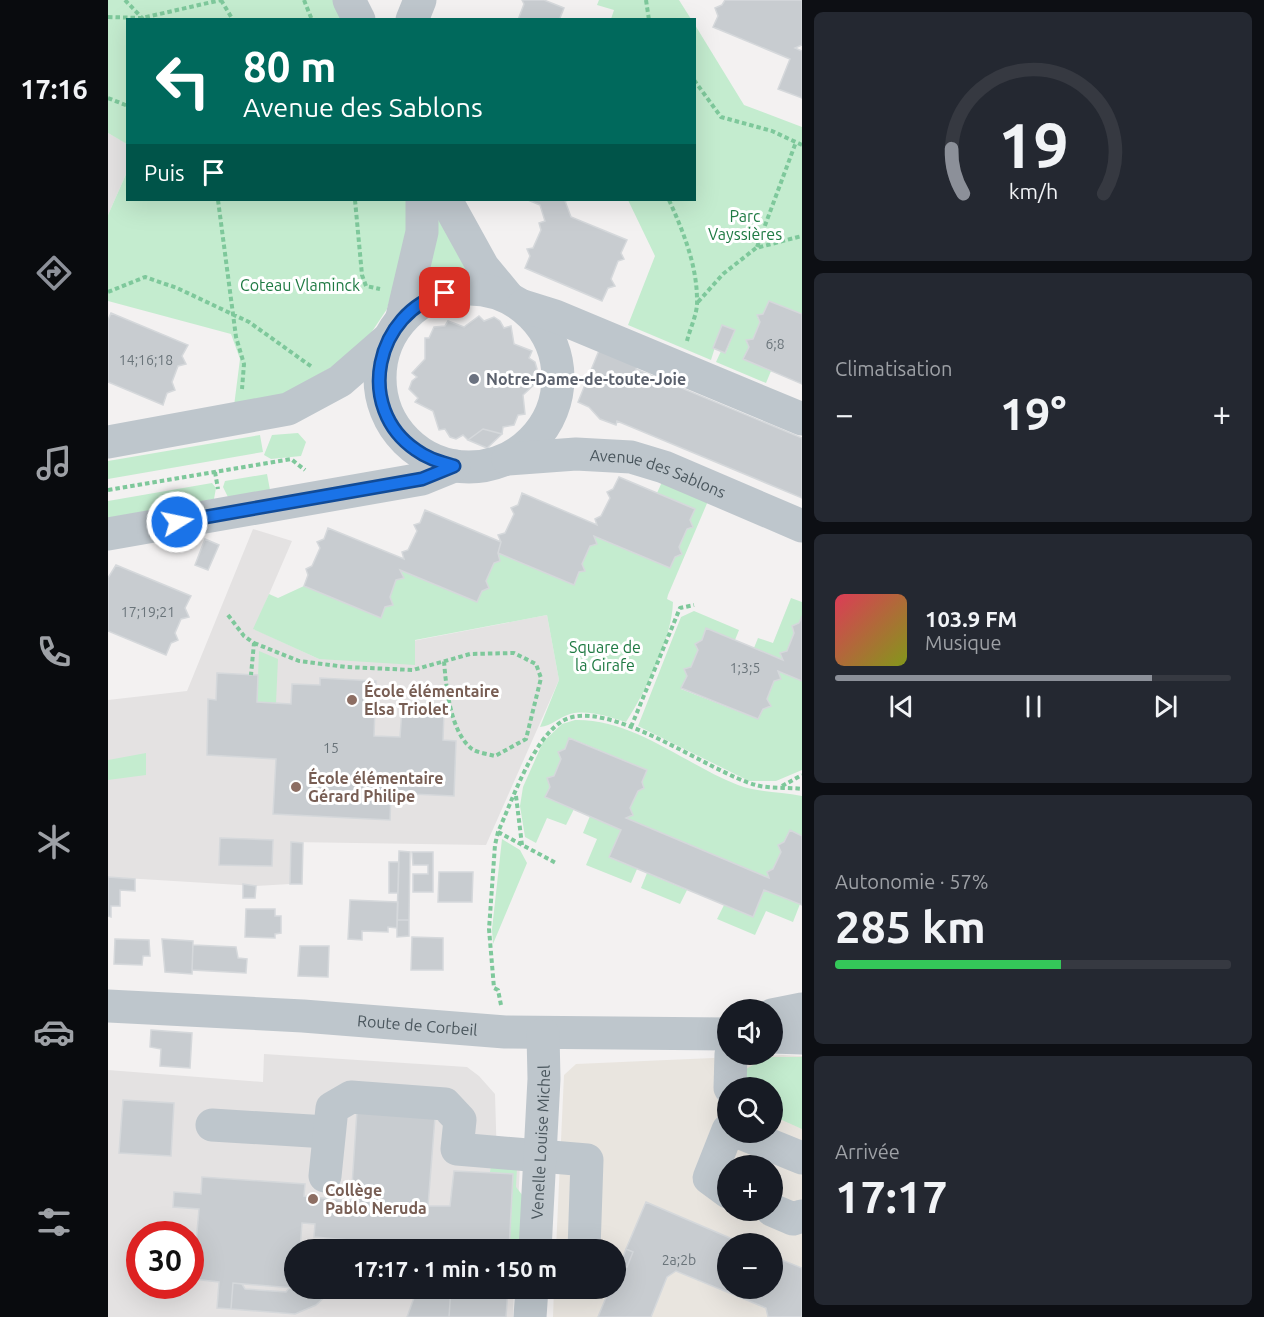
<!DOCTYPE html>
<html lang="fr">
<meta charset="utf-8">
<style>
body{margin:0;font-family:Ubuntu,sans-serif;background:#242831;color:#f1f3f6;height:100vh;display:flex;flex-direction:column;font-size:22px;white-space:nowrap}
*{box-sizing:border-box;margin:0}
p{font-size:20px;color:#9ea1a6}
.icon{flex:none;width:33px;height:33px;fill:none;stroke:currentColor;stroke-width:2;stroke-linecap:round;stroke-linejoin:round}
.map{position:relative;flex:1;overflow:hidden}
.sheet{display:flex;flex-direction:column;gap:12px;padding:12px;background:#0d0f14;width:462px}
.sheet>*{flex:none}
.hud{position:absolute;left:18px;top:18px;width:570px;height:183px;border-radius:0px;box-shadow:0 6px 24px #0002;background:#00695c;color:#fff;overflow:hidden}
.controls{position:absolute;left:609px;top:999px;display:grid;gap:12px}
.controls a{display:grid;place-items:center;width:66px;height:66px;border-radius:50%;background:#171b24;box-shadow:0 6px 24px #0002;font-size:30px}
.speed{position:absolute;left:18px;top:1221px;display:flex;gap:12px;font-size:30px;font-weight:700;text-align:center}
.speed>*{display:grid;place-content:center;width:78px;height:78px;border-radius:50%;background:#171b24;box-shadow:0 6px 24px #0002;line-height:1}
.speed .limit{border:9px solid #d22;background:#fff;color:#111}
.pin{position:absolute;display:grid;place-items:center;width:51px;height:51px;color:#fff;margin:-26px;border-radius:12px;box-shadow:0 3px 9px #0006}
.me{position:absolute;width:66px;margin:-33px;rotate:80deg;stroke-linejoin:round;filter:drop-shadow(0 0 4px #0008)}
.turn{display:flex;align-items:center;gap:21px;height:126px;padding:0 18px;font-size:27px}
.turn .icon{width:78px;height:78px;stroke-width:2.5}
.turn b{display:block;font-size:42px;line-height:51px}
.then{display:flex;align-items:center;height:57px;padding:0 18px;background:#0003;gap:12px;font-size:22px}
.big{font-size:45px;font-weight:700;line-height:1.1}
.sheet .card{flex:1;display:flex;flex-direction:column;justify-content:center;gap:9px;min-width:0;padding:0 21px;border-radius:9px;background:#242831}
.sheet .dial{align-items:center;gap:0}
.dial svg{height:156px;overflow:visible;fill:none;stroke:#363941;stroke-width:7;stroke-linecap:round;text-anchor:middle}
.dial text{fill:#f1f3f6;stroke:none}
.song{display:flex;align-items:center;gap:18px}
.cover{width:72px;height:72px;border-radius:9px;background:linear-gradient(135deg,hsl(350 70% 55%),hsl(70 70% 35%))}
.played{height:6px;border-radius:3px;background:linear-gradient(90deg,#8c9099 80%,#363941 80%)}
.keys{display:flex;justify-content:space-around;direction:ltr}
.heat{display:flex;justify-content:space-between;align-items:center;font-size:33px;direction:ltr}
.charge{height:9px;border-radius:4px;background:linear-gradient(90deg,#34c759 57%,#363941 0)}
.trip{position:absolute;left:176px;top:1239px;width:342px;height:60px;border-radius:30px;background:#171b24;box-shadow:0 6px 24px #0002;font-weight:700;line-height:60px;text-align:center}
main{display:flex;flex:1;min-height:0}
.menu{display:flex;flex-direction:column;width:108px;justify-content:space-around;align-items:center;background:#090b0e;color:#9ea1a6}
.menu .icon{width:42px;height:42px}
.menu .active{color:#8c9099}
.menu b{font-size:27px;color:#f1f3f6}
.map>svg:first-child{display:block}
.commercial{fill:#e9e5df;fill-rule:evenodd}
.education{fill:#e4e2e2;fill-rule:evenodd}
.green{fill:#c4eccf}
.building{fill:#c8ccd0;stroke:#d5d8db;stroke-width:1.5}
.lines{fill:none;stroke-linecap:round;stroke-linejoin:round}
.path{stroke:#7ec89b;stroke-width:4;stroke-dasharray:4.5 3;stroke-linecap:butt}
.minor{stroke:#bec6cc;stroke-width:33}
.route-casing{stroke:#114b97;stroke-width:15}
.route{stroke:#1a73e8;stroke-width:10}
.worship-dot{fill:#6b7280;stroke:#fff;stroke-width:2}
.education-dot{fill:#8d6e63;stroke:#fff;stroke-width:2}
.labels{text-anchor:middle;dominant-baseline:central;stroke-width:6;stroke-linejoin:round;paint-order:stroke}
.number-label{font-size:14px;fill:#6a747a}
.park-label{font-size:16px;fill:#1f7a43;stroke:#fff}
.worship-label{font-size:16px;font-weight:bold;fill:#5b616d;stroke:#fff;text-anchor:start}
.street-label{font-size:16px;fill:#4a565d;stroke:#fff}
.education-label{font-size:16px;font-weight:bold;fill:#785e54;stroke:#fff;text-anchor:start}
</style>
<main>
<nav class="menu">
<b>17:16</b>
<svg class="icon active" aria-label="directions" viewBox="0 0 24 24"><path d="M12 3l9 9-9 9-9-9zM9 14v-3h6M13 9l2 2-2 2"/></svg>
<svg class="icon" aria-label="music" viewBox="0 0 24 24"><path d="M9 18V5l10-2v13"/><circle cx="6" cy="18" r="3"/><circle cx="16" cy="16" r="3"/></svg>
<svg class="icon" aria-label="phone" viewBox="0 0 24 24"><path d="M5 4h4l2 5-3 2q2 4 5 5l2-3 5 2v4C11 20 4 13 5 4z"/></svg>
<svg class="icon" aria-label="climate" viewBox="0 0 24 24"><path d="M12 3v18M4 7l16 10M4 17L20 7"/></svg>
<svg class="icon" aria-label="car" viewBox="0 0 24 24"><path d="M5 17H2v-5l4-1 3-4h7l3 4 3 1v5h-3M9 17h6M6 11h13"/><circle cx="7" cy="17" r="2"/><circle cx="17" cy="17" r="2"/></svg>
<svg class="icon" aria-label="filters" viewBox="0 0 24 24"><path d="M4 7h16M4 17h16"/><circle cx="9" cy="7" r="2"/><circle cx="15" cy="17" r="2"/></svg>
</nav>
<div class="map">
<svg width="694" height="1317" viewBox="0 0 694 1317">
<rect width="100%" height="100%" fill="#f3f1f1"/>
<!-- commercial -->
<path class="commercial" d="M675,1055L694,1056V1317H445L446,1289L507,1288V1250L448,1249L456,1075L468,1064ZM620,1088H664V1132H620ZM620,1166H664V1210H620ZM620,1244H664V1288H620Z"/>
<!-- education -->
<path class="education" d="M0,133L20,144L19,172L0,215Z
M145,529L184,541L146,629L211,659L439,615L451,680L378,845L183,842L182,884L148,886L0,877V700L79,691Z
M156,1054L359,1067L371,1076L387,1094L389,1161L412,1163L408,1249L186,1250V1288L406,1289L405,1317H0V1070L155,1082ZM32,1234H82V1286H32Z"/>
<!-- green -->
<path class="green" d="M0,0H225L234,19L20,20L19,144L0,133Z
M491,0H571L583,19H503L506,10L489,5Z
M587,25L636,105L694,127V314L661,301L655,314L649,316L652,322L645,339L638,341L641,347L636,359L663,371L658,383L608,362L613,351L618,352L627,330L614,325L603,360L520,325L547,256L520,200H586Z
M19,172L20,200H305V220L279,309L261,336L238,359L169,398L126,406L132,359L123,334L0,301V215Z
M328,213L367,273L343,274L313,286Z
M190,433L198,442L193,456L163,459L156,455L164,435Z
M152,435L155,452L0,479V461Z
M159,474L162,490L120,497L115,487L117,481Z
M554,482L600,501L560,595L559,599L565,602C564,638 538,691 518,722C501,717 480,709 462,714C451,717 444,726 432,727L451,680L439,615L307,640V665L211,659L145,629L161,594L170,598L196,586L273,618L277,607L284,604L282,597L288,580L296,578L292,570L369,602L374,591L381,588L378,581L386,563L392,561L390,553L466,585L471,572L476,571L474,564L482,546L489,544L486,536L562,568L567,557L574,554L571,547L579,529L585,527L582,520L587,509L549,493Z
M104,483L108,488L106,499L0,518V501Z
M683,598L694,602V616L679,651L672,653L675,660L646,648L650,638L665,643Z
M586,611L631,630L627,640L598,629L594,640L587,644L590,650L583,667L576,669L579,676L573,689L650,719L666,681L673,679L670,671L694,681V770L668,781H641L530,726L573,617Z
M151,651L170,659L168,703L149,702Z
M467,720C527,719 576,764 630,785C651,793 672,791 694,796V836L682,831L676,842L670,845L673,852L665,869L659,872L661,878L518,818L525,815L522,808L530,791L535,788L534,782L539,770L462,738L457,749L450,752L453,759L446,776L439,779L442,787L437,797L466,809L458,825L439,818L428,843L417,837L412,806L415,787L435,742L454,724Z
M38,753V775L0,780V760Z
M482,816L513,830L501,857L529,869L523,883L478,865L489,839L475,833Z
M394,839L412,850L419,863L385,944L384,929Z
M539,873L579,890L572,904L533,888Z
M656,890L692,904L685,922L658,911L647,935L609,919L616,905L645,917Z
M659,1057H694V1129L665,1116L664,1088H636L638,1069Z
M383,1166L409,1167L408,1187L415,1196V1242L402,1241L405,1174L382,1172Z"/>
<!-- building -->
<path class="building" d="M414,0H436L456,8L452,18L456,20H410L416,4Z
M617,0H694V45L687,48L694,51V98L670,89L682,59L605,27L610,16L607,8L614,5Z
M420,200H461L457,201L463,217L519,240L513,253L516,259L510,261L503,279L507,286L500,288L494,301L417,268L422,256L419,249L425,248L433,230L431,223L437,221L432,205Z
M661,301L694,314V384L635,359L641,347L638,340L645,339L652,322L649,315L655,314Z
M3,313L80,345L74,356L78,364L70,366L64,382L67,390L59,393L55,405L0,382V320Z
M371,316L376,321L386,317L392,321L396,328L403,326L406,344L424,351L421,358L427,362L429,369L424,377L429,382L415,395L417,414L410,415L406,425L395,427L394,434L375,429L360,440L355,435L348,439L342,437L337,429L331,430L325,411L307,402L310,398L301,389L304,381L309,377L304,373L317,359V338H321L326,327L337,326L340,321L356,327Z
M614,325L627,330L617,353L605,348Z
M492,348L529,367L528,369L694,438V498L509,421L508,425L492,419L481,407L470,402Z
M375,429L394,434L379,448L360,440Z
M511,477L587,509L582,520L585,527L579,529L571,547L574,554L567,557L562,568L486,536L489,544L482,546L474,564L477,571L471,572L466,585L390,553L393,542L390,535L397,533L406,514L403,508L410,505L414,493L489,525L487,519L493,516L502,498L499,492L505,489Z
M317,510L393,542L390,553L392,561L386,563L378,581L381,588L374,591L369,602L292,570L296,578L288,580L282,597L285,605L277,607L273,618L196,586L200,575L198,569L204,566L212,548L209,542L216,539L220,528L296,559L294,552L300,550L309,531L306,525L312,523Z
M97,539L111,545L100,570L87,565Z
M8,565L83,596L77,608L81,617L73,619L67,633L70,640L63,643L58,655L0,631V578Z
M694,616V681L670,671L673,679L666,681L659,699L663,706L655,709L650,719L573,688L579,676L576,669L583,667L590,650L587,644L594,640L598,628L675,660L672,653L679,651L686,633L684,626L691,623Z
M109,673L150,675L149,702L183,704L184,684L212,685V678L268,681L266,736L292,737L294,710L336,712L335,740L348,741L346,796L283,793L282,820L165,814L168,759L99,755L100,699L108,700Z
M461,738L539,770L534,782L536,788L530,791L522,808L525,815L518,818L661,878L659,872L665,869L673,852L670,845L676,842L682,830L694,836V905L656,890L645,917L501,857L513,830L437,797L442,787L439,778L446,776L453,759L450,752L457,749Z
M112,838L165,840L164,866L111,865Z
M183,842L195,843L194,884H182Z
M291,851L302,852L301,920H289Z
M304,852H325V892H305V874H320V865H305Z
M281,862H291L290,893H281Z
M331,872H365L364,902H330Z
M0,877L27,879V891L12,890V906H3V917L0,916Z
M135,884L148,886L147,898H135Z
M242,900L290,902L289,928L280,927V932L254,931V940L240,939Z
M138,909H167V916H173V933L167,934V938L137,937Z
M289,920H301V936L289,937Z
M304,937L335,938V970H303Z
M7,939L41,940L42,956H35L34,965L6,964Z
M54,939L85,941L84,974L57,972Z
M85,945L128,947L130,958L139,959L138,973L84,970Z
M192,946H221L220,977L190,976Z
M43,1030L84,1033L82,1068L52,1066L53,1049L42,1047Z
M15,1100L66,1103L63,1156L11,1153Z
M249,1111L327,1117L320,1206H342L346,1171L405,1174L401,1250H344L345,1247L331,1245L322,1250H240L241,1240L206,1237L207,1224L194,1223L192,1250H186V1288L125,1283L123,1309L109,1308L111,1282L85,1279L91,1209L65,1207L66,1192L93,1194L94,1177L197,1184L196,1196L243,1201Z
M538,1202L636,1244H620V1288H664V1256L694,1268V1317H660L658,1308L568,1271L559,1277L543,1317H490L502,1288H507V1276L512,1265L519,1267L525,1252L518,1249Z
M233,1240H241L240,1250H200L201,1245L232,1247Z
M518,1249L525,1252L519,1267L512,1265Z
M125,1283L134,1284L137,1289L178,1292L182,1287L226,1288L208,1305L187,1314L123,1309Z
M305,1288H343L341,1317H299L306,1298Z
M343,1288H400L398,1317H341Z"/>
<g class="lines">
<!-- path -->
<path class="path" d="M17,0L35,19
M113,0L125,20
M196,0L204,20
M538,0L541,20
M0,17L34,18L113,0
M586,80L613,117L664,131L694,145
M0,98L20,106
M110,200L128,337L136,364L134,389
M247,200L254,275L258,286L272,289
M561,200C575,231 589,265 589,300C590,313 582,328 579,341
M649,247L688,142
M0,292L37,277L69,288L141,322L204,367
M590,302L615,274L648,248L694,236
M107,472L110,489
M0,490L183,459L197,470
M120,615L136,636L146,643L143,675
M146,643L191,661L238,667L305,670L362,654L406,653L428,664L433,678L418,739L387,756C380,754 370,753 364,749C342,732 338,686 336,661
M523,727L572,608L586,605
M674,786L694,775
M408,796L414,845
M390,832L448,863
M393,1005L390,990L386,988L381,929L387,845L390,832C404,801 424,741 453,722C495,693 604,774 648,785C662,789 679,787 694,789"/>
<!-- minor -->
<g class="minor">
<path d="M241,0L251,20"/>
<path d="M304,20L312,0"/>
<path d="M338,200L375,267L399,296"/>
<circle cx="361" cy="378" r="89"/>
<path d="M415,306L447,316L694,419"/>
<path d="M294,317L314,232V200"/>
<path d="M0,442L180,409L232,381L278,341"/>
<path id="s1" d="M400,459L468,454L523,457L556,467L694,526"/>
<path d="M0,534L314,479L346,466"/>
<path id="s2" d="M0,1006L195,1016L397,1032L620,1034"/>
<path d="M664,1015L694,1009"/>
<path d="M664,1037L694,1038"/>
<path d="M622,1088L623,1054"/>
<path d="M104,1125L219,1132"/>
<path d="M620,1130L601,1178L620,1192"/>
<path d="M630,1132L694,1158"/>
<path d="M217,1176L224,1108L243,1097L337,1104L352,1120L349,1149L479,1160L476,1250"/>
<path d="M664,1210L685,1219L694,1216"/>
<path id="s3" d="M427,1250L436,1079L435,1034"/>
<path d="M422,1317L424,1288"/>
</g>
</g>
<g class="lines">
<defs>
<path id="route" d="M69,522L314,479L346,466C333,462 320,459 308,450C246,408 267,312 337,293"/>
</defs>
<!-- route casing -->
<use href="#route" class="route-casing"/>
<!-- route -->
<use href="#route" class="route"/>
</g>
<!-- markers -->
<circle class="worship-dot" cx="366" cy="379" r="6"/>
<g class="education-dot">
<circle cx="244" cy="700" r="6"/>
<circle cx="188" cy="787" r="6"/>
<circle cx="205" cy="1199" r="6"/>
</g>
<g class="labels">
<!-- number labels -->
<g class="number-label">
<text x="667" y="344">6;8</text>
<text x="38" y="360">14;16;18</text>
<text x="40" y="612">17;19;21</text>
<text x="637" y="668">1;3;5</text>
<text x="223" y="748">15</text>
<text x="571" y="1260">2a;2b</text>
</g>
<!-- park labels -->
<g class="park-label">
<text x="637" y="216">Parc<tspan x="637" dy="18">Vayssières</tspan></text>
<text x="192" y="285">Coteau Vlaminck</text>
<text x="497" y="647">Square de<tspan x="497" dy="18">la Girafe</tspan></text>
</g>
<!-- worship labels -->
<g class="worship-label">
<text x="378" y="379">Notre-Dame-de-toute-Joie</text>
</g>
<!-- street labels -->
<g class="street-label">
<text stroke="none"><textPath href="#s1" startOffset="153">Avenue des Sablons</textPath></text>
<text stroke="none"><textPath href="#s2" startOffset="310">Route de Corbeil</textPath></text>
<text stroke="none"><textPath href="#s3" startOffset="108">Venelle Louise Michel</textPath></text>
</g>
<!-- education labels -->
<g class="education-label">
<text x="256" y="691">École élémentaire<tspan x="256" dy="18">Elsa Triolet</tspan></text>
<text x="200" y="778">École élémentaire<tspan x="200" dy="18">Gérard Philipe</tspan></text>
<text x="217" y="1190">Collège<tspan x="217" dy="18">Pablo Neruda</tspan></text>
</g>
</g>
</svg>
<div class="controls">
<a><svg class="icon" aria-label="sound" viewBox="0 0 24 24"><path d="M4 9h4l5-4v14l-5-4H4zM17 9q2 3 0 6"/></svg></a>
<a><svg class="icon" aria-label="search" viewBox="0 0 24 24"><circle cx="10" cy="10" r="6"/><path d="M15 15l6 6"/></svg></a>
<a>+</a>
<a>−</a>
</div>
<div class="speed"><div class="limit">30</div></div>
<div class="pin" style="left:337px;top:293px;background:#d93025"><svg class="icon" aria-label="arrive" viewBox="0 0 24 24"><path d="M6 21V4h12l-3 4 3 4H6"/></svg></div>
<svg class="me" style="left:69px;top:522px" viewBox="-20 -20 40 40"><circle r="17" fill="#1a73e8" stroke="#fff" stroke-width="3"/><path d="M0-11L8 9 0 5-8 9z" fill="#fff"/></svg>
<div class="trip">17:17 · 1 min · 150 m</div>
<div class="hud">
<div class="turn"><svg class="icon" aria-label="left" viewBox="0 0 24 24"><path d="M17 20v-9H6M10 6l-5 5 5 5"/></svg><div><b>80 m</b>Avenue des Sablons</div></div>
<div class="then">Puis<svg class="icon" aria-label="arrive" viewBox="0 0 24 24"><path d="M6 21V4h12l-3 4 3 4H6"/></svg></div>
</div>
</div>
<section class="sheet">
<div class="card dial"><svg viewBox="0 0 100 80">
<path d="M14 69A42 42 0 1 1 86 69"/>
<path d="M14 69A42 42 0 0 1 8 46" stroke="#8c9099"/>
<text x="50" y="56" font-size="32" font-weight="700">19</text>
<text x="50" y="72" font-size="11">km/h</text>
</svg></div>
<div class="card"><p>Climatisation</p>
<div class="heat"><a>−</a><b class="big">19°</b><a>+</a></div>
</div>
<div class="card">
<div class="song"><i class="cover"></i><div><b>103.9 FM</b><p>Musique</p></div></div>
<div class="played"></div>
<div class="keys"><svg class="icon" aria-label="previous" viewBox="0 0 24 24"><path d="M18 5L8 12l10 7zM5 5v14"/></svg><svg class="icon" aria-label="pause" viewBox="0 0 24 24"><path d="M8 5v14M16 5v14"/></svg><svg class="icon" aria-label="next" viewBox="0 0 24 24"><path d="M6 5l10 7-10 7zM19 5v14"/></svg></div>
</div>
<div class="card"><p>Autonomie · 57%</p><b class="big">285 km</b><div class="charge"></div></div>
<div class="card"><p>Arrivée</p><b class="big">17:17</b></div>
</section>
</main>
